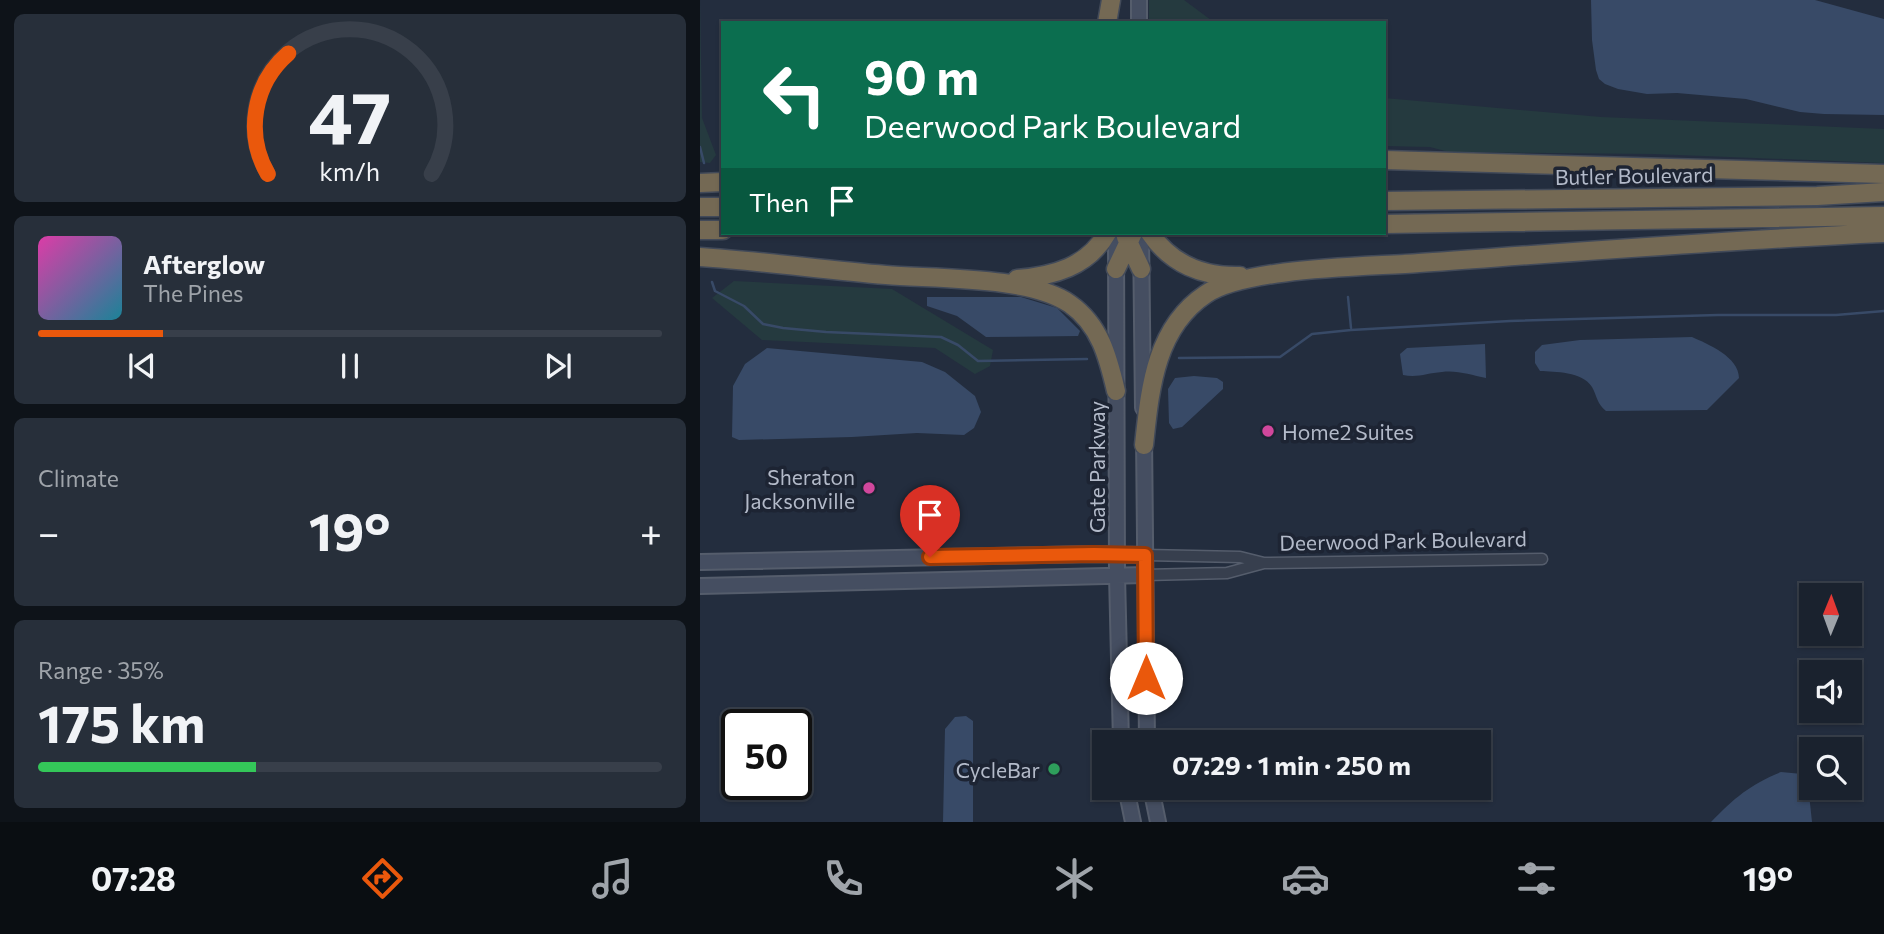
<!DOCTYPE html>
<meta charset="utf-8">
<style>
body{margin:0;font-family:Commissioner,sans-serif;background:#272f3a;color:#f1f3f6;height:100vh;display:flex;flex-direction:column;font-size:26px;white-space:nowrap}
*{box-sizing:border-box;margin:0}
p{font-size:23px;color:#9fa4aa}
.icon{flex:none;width:38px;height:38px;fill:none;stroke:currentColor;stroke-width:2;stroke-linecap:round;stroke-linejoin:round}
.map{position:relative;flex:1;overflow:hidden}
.panel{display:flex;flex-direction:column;gap:14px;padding:14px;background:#0e1319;width:700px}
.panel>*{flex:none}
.banner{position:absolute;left:21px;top:21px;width:665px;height:214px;border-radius:0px;box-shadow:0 2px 5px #0004,0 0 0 2px #383f4a;background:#0b6e4f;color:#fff;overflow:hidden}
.needle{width:46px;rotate:1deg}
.tools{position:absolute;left:1099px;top:583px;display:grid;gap:14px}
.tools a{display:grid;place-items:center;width:63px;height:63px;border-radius:0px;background:#1a222e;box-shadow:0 2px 5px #0004,0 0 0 2px #383f4a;font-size:35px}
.speed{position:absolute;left:21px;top:709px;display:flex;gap:14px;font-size:35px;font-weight:700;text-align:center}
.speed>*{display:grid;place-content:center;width:91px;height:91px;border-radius:50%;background:#1a222e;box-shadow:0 2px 5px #0004,0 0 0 2px #383f4a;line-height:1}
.speed .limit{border:4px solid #111;border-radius:10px;background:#fff;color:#111}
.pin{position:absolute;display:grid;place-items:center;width:60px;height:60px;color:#fff;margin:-72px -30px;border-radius:50% 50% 50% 0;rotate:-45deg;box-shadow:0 0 7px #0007}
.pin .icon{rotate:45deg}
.me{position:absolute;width:77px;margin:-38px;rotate:0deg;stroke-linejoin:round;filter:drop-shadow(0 0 5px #0008)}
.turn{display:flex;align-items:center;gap:24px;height:147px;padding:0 28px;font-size:32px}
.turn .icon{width:91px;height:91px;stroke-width:2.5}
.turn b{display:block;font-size:49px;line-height:60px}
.then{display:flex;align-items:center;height:66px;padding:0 28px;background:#0003;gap:14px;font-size:26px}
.big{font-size:52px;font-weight:700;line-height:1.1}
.panel .tile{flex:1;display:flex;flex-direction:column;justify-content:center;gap:10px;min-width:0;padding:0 24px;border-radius:10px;background:#272f3a}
.panel .dial{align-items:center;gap:0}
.dial svg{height:182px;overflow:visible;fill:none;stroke:#383f4a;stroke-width:7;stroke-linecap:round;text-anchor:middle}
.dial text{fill:#f1f3f6;stroke:none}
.song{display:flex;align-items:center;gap:21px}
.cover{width:84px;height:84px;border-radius:10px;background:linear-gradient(135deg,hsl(320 70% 55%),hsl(190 70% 35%))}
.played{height:7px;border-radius:4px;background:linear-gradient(90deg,#ea580c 20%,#383f4a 20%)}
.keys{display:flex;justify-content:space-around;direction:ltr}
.heat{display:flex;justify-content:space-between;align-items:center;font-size:38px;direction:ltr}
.charge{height:10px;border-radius:5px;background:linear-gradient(90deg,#34c759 35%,#383f4a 0)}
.trip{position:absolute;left:392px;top:730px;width:399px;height:70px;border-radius:0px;background:#1a222e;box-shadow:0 2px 5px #0004,0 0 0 2px #383f4a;font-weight:700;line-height:70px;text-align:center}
.menu{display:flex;height:112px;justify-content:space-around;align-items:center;background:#0a0e12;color:#9fa4aa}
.menu .icon{width:49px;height:49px}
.menu .on{color:#ea580c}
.menu b{font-size:32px;color:#f1f3f6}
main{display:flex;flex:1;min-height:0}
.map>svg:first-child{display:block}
.green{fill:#253a3f}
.water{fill:#384a67}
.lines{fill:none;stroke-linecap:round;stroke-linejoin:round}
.stream{stroke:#384a67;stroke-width:2.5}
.street-casing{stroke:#555d6c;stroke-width:13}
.secondary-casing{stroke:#555d6c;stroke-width:18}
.highway-casing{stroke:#424a59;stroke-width:21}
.street{stroke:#373f4e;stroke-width:10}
.secondary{stroke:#454e61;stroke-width:14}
.highway{stroke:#746954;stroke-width:18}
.route-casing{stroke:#983908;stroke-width:18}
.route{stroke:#ea580c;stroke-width:12}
.hotel-dot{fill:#d1479c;stroke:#1d2433;stroke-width:2.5}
.leisure-dot{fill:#2e9e5b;stroke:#1d2433;stroke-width:2.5}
.labels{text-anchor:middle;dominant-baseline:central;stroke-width:7;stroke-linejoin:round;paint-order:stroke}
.street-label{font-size:21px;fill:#b3bac9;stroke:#1d2433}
.poi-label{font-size:21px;fill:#b3bac9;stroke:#1d2433;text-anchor:end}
</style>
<main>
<section class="panel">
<div class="tile dial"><svg viewBox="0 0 100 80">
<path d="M14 69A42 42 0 1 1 86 69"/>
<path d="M14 69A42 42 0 0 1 23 16" stroke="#ea580c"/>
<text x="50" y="56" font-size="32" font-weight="700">47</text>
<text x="50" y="72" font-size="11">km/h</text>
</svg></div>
<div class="tile">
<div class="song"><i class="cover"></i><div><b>Afterglow</b><p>The Pines</p></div></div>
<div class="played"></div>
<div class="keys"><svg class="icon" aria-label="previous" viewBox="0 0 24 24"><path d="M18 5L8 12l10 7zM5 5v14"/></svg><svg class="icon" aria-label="pause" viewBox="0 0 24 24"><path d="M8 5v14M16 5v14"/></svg><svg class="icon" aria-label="next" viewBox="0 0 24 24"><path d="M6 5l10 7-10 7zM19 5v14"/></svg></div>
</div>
<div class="tile"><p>Climate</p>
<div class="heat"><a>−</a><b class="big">19°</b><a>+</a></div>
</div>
<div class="tile"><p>Range · 35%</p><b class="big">175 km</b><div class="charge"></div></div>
</section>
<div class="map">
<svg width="1184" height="822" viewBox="0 0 1184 822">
<rect width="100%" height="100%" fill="#232d3e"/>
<!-- green -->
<path class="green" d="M0,0L2,118L16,155L10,163L0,162Z
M449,0H484L515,23H449Z
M684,98L901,117L1184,129V163L953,154L749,152L730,147L684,146Z
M34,281L192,289L293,350L290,366L275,374L235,348L62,340L12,298Z"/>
<!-- water -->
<path class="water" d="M891,0H1115L1184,19V115L1124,114L1100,112L1046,99L977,93L947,94L918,89L905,84L899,79L896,70L892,40Z
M227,297H321L357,308L380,331L378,336L286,337L257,316L227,306Z
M992,337C1008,344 1039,357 1039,378L1007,410L906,411C897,404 897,396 892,387C882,371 855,372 840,371L835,363V352L842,345L880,340Z
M785,344L786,378C771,375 757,370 742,372C727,373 718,378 703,375L700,354L707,348Z
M67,348L222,362L245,372L275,396L281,412L274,428L264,435L217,433L152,437L39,440L32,437L33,386L45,364Z
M494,376L517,378L523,382V389L482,427L473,429L469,423L468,389L475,378Z
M266,716L273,721V822H243L245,729L255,717Z
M1081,772L1102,774L1109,794L1112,822H1011C1034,798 1051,784 1081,772Z"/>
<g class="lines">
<!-- stream -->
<path class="stream" d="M0,147L4,163
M12,282L15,291L44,306L63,324L83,328L126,332L241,337L258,345L278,361L387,359
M648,297L651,328
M479,358L580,357L612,334L651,330L810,321L1018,315H1136L1184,311"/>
<defs>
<path id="street" d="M445,555L540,557L564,563
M445,575L527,573L564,563L842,559"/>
<path id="secondary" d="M439,0V23
M416,233L417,575L421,742
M441,233L443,408
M444,435L447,742
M0,562L394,554L445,555
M0,586L445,575
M426,788L433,822
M451,788L458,822"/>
<path id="highway" d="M407,23L411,0
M684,160L1184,174
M0,183L23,182
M684,201L1117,196L1184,192
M0,207H23
M684,224L1184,216
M0,230H23
M450,233C471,264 503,277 540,276
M426,237L441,269
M0,257C62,261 124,270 186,275C236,279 330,276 370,304C400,325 408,357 416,391
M416,269L433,233
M317,279C353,276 388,267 407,233
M444,445C450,389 455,328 506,294C547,267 667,267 719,263C874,252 1029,240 1184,233"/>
</defs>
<!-- street casing -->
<use href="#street" class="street-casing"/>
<!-- secondary casing -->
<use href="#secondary" class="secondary-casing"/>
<!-- highway casing -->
<use href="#highway" class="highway-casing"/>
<!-- street -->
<use href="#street" class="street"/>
<!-- secondary -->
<use href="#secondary" class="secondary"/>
<!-- highway -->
<use href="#highway" class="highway"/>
</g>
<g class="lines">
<defs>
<path id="route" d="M230,557L394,554L445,555L446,678"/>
</defs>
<!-- route casing -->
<use href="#route" class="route-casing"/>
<!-- route -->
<use href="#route" class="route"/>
</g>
<!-- markers -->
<g class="hotel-dot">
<circle cx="568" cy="431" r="7"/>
<circle cx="169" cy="488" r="7"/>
</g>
<circle class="leisure-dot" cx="354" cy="769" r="7"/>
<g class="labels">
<!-- street labels -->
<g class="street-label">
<text transform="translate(934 175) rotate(-1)">Butler Boulevard</text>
<text transform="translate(396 467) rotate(-90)">Gate Parkway</text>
<text transform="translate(703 540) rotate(-1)">Deerwood Park Boulevard</text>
</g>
<!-- poi labels -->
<g class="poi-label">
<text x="582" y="431" text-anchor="start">Home2 Suites</text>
<text x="155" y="476">Sheraton<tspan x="155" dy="24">Jacksonville</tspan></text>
<text x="340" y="769">CycleBar</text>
</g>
</g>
</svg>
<div class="tools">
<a><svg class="needle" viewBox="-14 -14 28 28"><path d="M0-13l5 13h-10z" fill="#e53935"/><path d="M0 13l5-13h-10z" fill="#9fa4aa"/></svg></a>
<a><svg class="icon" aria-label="sound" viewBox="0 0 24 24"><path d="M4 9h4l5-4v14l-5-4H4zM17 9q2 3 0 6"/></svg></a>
<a><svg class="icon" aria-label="search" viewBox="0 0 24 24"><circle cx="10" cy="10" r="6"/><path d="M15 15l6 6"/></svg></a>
</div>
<div class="speed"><div class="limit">50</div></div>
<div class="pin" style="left:230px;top:557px;background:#d93025"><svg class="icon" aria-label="arrive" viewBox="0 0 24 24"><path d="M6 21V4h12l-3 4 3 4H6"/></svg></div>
<svg class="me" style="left:446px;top:678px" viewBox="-20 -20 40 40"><circle r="19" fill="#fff"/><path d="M0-13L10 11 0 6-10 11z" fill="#ea580c"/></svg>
<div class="trip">07:29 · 1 min · 250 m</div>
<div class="banner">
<div class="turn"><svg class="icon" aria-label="left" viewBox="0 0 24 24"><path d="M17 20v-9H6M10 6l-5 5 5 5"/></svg><div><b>90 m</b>Deerwood Park Boulevard</div></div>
<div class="then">Then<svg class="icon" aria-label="arrive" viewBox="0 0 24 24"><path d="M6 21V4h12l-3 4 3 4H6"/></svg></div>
</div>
</div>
</main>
<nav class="menu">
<b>07:28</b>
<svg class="icon on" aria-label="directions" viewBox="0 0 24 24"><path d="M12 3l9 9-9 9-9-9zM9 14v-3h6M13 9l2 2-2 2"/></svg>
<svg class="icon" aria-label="music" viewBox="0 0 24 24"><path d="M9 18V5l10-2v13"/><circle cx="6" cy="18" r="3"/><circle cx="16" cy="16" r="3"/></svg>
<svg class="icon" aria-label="phone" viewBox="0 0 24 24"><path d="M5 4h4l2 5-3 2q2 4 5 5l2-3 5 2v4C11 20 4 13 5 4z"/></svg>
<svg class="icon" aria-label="climate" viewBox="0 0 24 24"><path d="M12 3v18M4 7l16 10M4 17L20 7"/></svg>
<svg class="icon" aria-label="car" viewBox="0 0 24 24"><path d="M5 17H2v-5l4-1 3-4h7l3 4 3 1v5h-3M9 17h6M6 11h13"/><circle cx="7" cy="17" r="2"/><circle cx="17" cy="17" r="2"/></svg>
<svg class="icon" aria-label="filters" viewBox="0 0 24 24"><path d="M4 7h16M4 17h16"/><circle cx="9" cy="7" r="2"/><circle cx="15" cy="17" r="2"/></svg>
<b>19°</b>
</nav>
